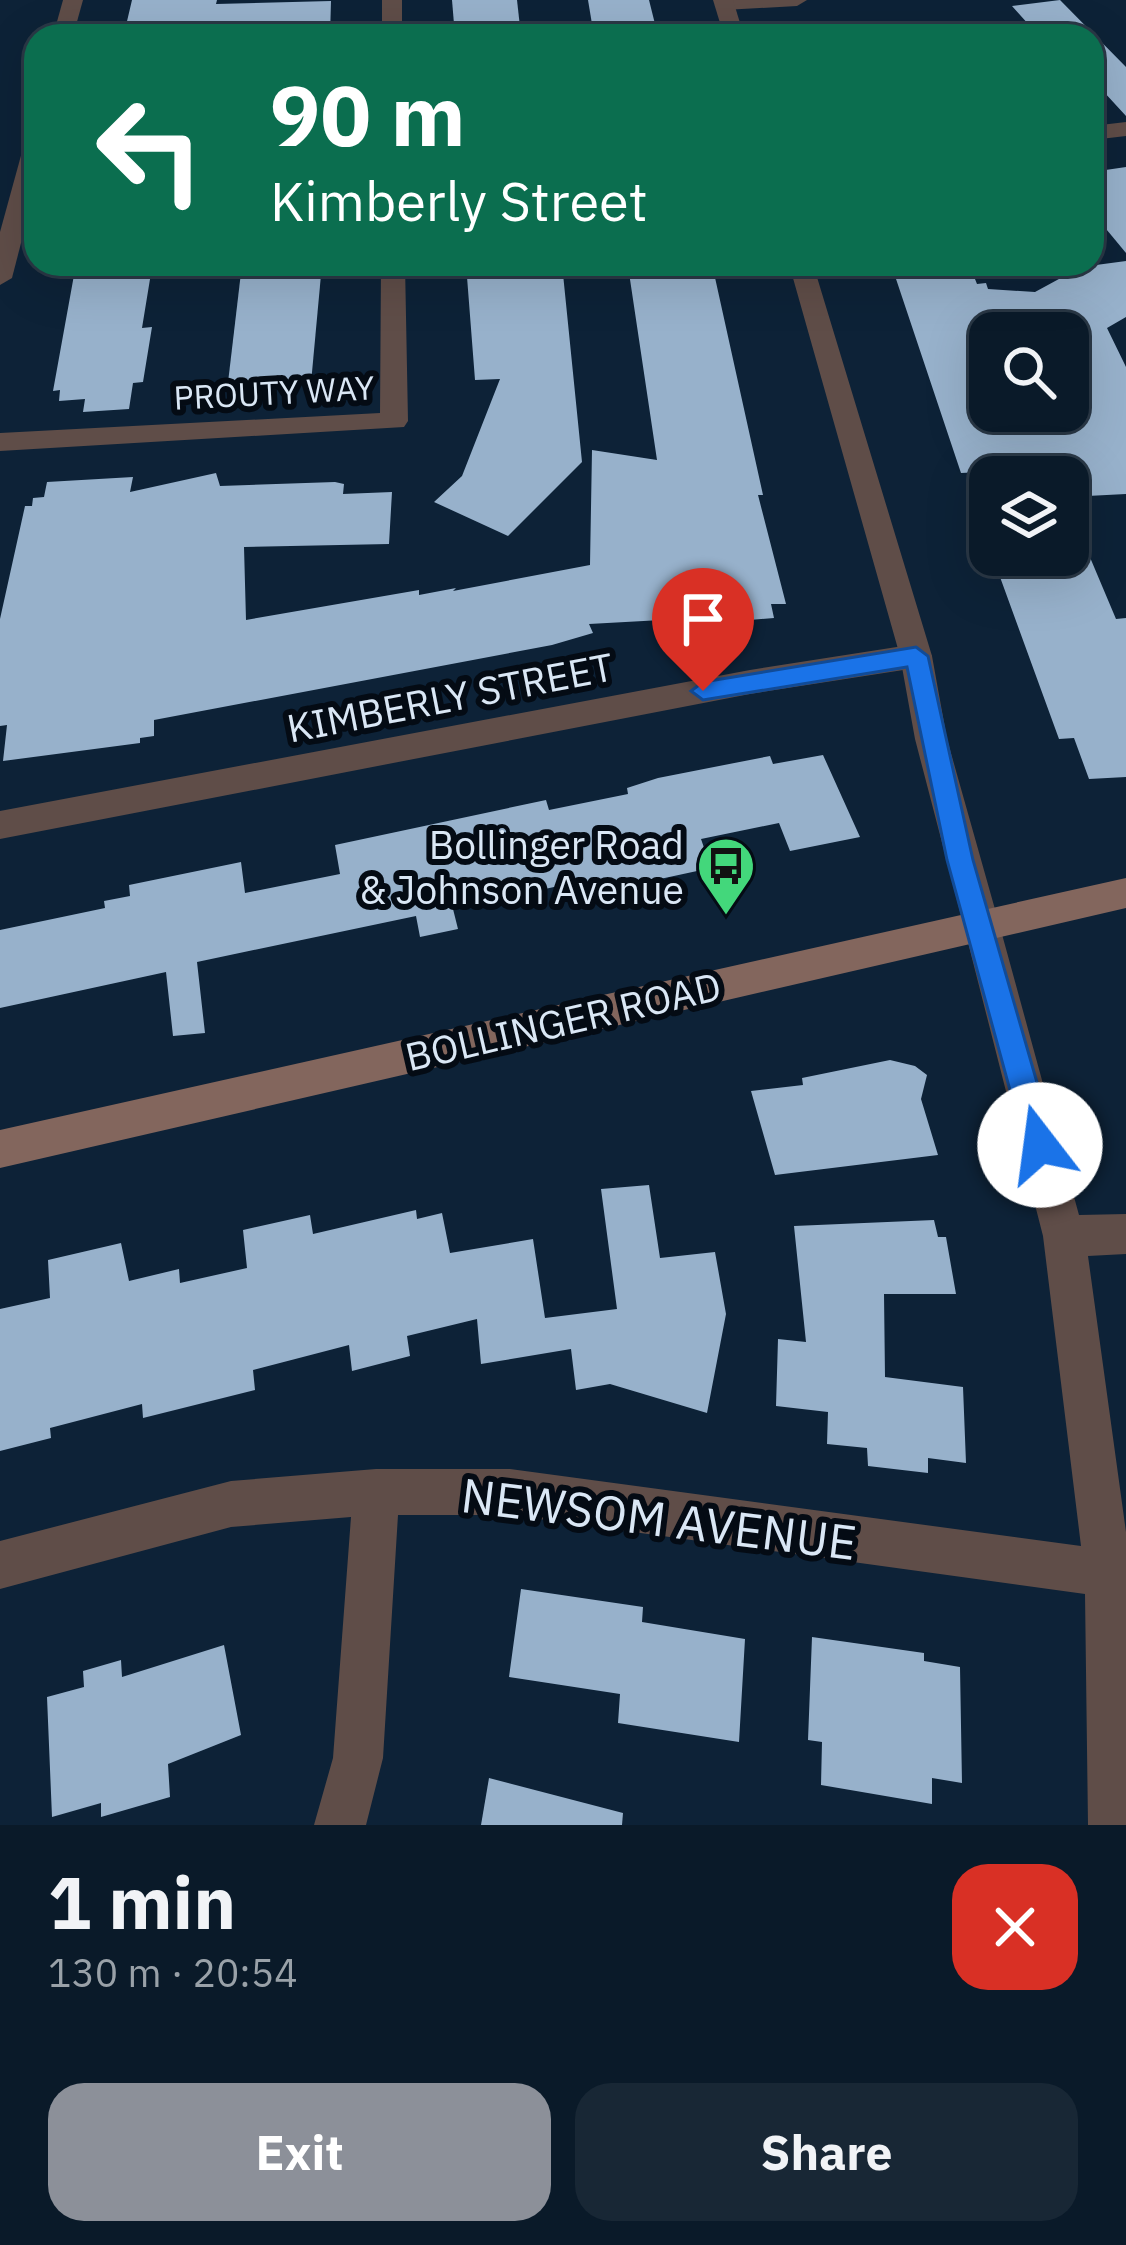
<!DOCTYPE html>
<html lang="en">
<head>
<meta charset="utf-8">
<style>
	:root { --surface:#0a1a29; --page:#182735; --text:#f1f3f6; --muted:#99a1a8; --line:#2a3846; --accent:#8c9099 }
	body { margin:0; font-family:"IBM Plex Sans",sans-serif; background:var(--page); color:var(--text); height:100vh; display:flex; flex-direction:column; font-size:45px; white-space:nowrap }
	* { box-sizing:border-box; margin:0 }
	p { font-size:39px; color:var(--muted) }
	.icon { flex:none; width:66px; height:66px; fill:none; stroke:currentColor; stroke-width:2; stroke-linecap:round; stroke-linejoin:round }
	.map { position:relative; height:1825px; overflow:hidden }
	.side { display:flex; flex-direction:column; background:var(--surface); flex:1 }
	.side>* { flex:none }
	.guide { position:absolute; left:24px; top:24px; width:1080px; height:252px; border-radius:36px; box-shadow:0 12px 48px #0002,0 0 0 3px var(--line); background:#0b6e4f; color:#fff; overflow:hidden }
	.tools { position:absolute; left:969px; top:312px; display:grid; gap:24px }
	.tools a { display:grid; place-items:center; width:120px; height:120px; border-radius:24px; background:var(--surface); box-shadow:0 12px 48px #0002,0 0 0 3px var(--line); font-size:60px }
	.pin { position:absolute; display:grid; place-items:center; width:102px; height:102px; color:#fff; margin:-123px -51px; border-radius:50% 50% 50% 0; rotate:-45deg; box-shadow:0 0 12px #0007 }
	.pin .icon { rotate:45deg }
	.me { position:absolute; width:132px; margin:-66px; rotate:345deg; stroke-linejoin:round; filter:drop-shadow(0 0 9px #0008) }
	.turn { display:flex; align-items:center; gap:42px; height:252px; padding:0 48px; font-size:54px }
	.turn .icon { width:156px; height:156px; stroke-width:2.5 }
	.turn b { display:block; font-size:84px; line-height:102px }
	.round { display:grid; place-items:center; flex:none; width:126px; height:126px; border-radius:36px; background:var(--page) }
	.overview { display:flex; align-items:center; justify-content:space-between; height:204px; padding:0 48px }
	h1 { font-size:72px; font-weight:700; line-height:90px }
	.action { display:flex; gap:24px; margin-top:auto; padding:24px 48px }
	.action a { flex:1; height:138px; border-radius:36px; background:var(--accent); color:#fff; font-size:48px; font-weight:700; line-height:138px; text-align:center }
	.action a+a { background:var(--page); color:var(--text) }
	.map>svg:first-child { display:block }
</style>
</head>
<body>
<div class="map">
<svg width="1126" height="1825" viewBox="0 0 1126 1825">
	<rect width="100%" height="100%" fill="#0d2237"/>
	<!-- building -->
	<g fill="#97b1cb" fill-rule="evenodd">
		<polygon points="132,0 217,0 216,4 331,1 330,36 124,34"/>
		<polygon points="452,0 517,0 521,36 455,36"/>
		<polygon points="588,0 649,0 658,36 594,36"/>
		<polygon points="1060,0 1126,67 1126,116 1092,79 1092,36 1039,36 1012,6"/>
		<polygon points="1126,167 1126,253 1092,212 1092,172"/>
		<path d="M1126,261V317L1107,328L1126,367V494L1068,497V468L961,473L891,264H969L977,284L986,283L988,289L1035,292L1081,267ZM990,333H1068V415L990,419Z"/>
		<polygon points="76,264 113,264 111,273 151,273 142,328 152,327 143,382 133,383 129,409 83,412 85,399 59,401 60,390 53,391"/>
		<polygon points="242,264 322,264 311,383 227,391"/>
		<polygon points="466,264 562,264 582,462 508,536 434,502 462,476 500,379 475,380"/>
		<polygon points="634,264 712,264 763,495 758,495 786,604 771,604 774,618 681,626 680,619 589,624 593,633 552,645 154,720 154,736 140,738 140,743 3,761 7,725 0,726 0,619 25,506 32,506 33,498 44,497 47,482 133,477 130,492 216,473 220,486 335,482 344,484 343,494 392,492 389,544 244,547 246,620 419,590 419,595 456,588 453,591 590,565 592,450 657,460 628,266"/>
		<polygon points="992,555 1089,555 1116,619 1126,618 1126,777 1089,779 1074,738 1059,739"/>
		<polygon points="823,755 860,837 790,851 779,823 701,839 711,868 558,901 554,887 453,909 458,929 420,937 416,916 197,962 205,1033 173,1036 166,972 0,1008 0,930 105,908 104,901 130,896 129,885 241,862 245,893 340,874 335,845 546,800 549,810 628,794 627,788 658,778 770,756 773,764"/>
		<polygon points="890,1060 915,1066 927,1075 921,1099 938,1155 775,1175 751,1091 803,1085 802,1078"/>
		<polygon points="649,1185 660,1258 715,1252 726,1314 707,1413 610,1384 576,1390 571,1349 481,1364 477,1319 407,1336 410,1356 352,1371 349,1345 253,1370 255,1390 143,1418 142,1404 50,1428 51,1438 0,1451 0,1309 50,1298 48,1260 121,1243 129,1281 179,1269 180,1283 247,1268 243,1230 310,1215 313,1234 416,1210 417,1219 442,1213 450,1253 533,1239 545,1318 617,1309 601,1189"/>
		<polygon points="934,1220 938,1237 946,1237 956,1294 884,1294 885,1377 963,1387 966,1463 928,1458 928,1473 868,1466 867,1448 827,1444 828,1412 776,1406 778,1339 806,1342 794,1226"/>
		<polygon points="521,1589 643,1607 642,1622 745,1639 739,1742 618,1723 620,1694 509,1677"/>
		<polygon points="812,1637 924,1653 924,1661 960,1667 962,1783 932,1778 932,1804 821,1785 822,1742 808,1740"/>
		<polygon points="224,1645 241,1735 168,1764 170,1797 101,1817 101,1803 52,1817 47,1697 84,1687 83,1671 121,1660 122,1677"/>
		<polygon points="489,1778 623,1813 622,1825 481,1825"/>
	</g>
	<g fill="none" stroke-linecap="round" stroke-linejoin="round">
		<!-- minor -->
		<g fill="#5f4d48" fill-rule="evenodd">
			<polygon points="63,0 83,0 73,36 53,36"/>
			<rect x="382" y="0" width="20" height="36"/>
			<polygon points="717,0 807,0 797,6 724,10 717,8"/>
			<polygon points="1126,122 1126,136 1092,140 1092,126"/>
			<polygon points="36,134 36,185 12,278 0,285 0,232 25,141"/>
			<polygon points="381,264 405,264 408,421 404,427 0,451 0,433 380,413"/>
			<polygon points="916,644 927,648 932,656 927,664 916,668 750,694 0,839 0,811 750,670"/>
			<polygon points="982,912 995,916 1000,927 1079,1215 1126,1214 1126,1254 1088,1256 1126,1532 1126,1825 1088,1825 1085,1594 510,1515 398,1515 383,1758 366,1825 314,1825 333,1758 351,1517 231,1527 0,1589 0,1541 231,1481 376,1469 510,1469 1081,1546 1043,1236 964,927 969,916"/>
		</g>
		<!-- tertiary -->
		<g fill="#5f4d48" fill-rule="evenodd">
			<polygon points="713,0 733,0 744,36 724,36"/>
			<polygon points="789,264 813,264 932,656 947,739 1000,927 995,938 982,942 969,938 964,927 915,739 900,656"/>
		</g>
		<!-- secondary -->
		<polygon fill="#83665d" fill-rule="evenodd" points="1126,878 1126,908 0,1168 0,1130"/>
	</g>
	<!-- route -->
	<polygon fill="#1a73e8" stroke="#114b97" stroke-width="3" points="916,647 928,656 973,860 1055,1145 1051,1155 1040,1159 1029,1155 1025,1145 947,860 907,667 703,700 691,691 703,682"/>
	<!-- icons -->
	<defs>
		<symbol id="bus-pin" viewBox="-11 -11 22 30"><path d="M0 17L-7.5 6A9.5 9.5 0 1 1 7.5 6Z" fill="#43d77b" stroke="#040b14"/><path d="M-5-6H5V4H4V6H2V4H-2V6H-4V4H-5ZM-3.5-4V0h7V-4ZM-3.5 1.2v1.5H-2V1.2ZM2 1.2v1.5H3.5V1.2Z" fill="#111"/></symbol>
	</defs>
	<g fill-rule="evenodd">
		<use href="#bus-pin" x="693" y="833" width="66" height="90"/>
	</g>
	<g text-anchor="middle" dominant-baseline="central" stroke-width="12" stroke-linejoin="round" paint-order="stroke">
		<!-- far-street labels -->
		<g font-size="33" fill="#dae7f5" stroke="#040b14">
			<text transform="translate(274 392) rotate(-3)">PROUTY WAY</text>
		</g>
		<!-- street labels -->
		<g font-size="39" fill="#dae7f5" stroke="#040b14">
			<text transform="translate(450 697) rotate(-11)">KIMBERLY STREET</text>
			<text transform="translate(563 1021) rotate(-13)">BOLLINGER ROAD</text>
		</g>
		<!-- poi labels -->
		<g font-size="39" fill="#dae7f5" stroke="#040b14" text-anchor="end">
			<text x="684" y="844">Bollinger Road<tspan x="684" dy="45">&amp; Johnson Avenue</tspan></text>
		</g>
		<!-- near-street labels -->
		<g font-size="48" fill="#dae7f5" stroke="#040b14">
			<text transform="translate(659 1518) rotate(7)">NEWSOM AVENUE</text>
		</g>
	</g>
</svg>
<div class="tools">
<a><svg class="icon" aria-label="search" viewBox="0 0 24 24"><circle cx="10" cy="10" r="6"/><path d="M15 15l6 6"/></svg></a>
<a><svg class="icon" aria-label="layers" viewBox="0 0 24 24"><path d="M12 4l9 5-9 5-9-5zM3 14l9 5 9-5"/></svg></a>
</div>
<div class="pin" style="left:703px;top:691px;background:#d93025"><svg class="icon" aria-label="arrive" viewBox="0 0 24 24"><path d="M6 21V4h12l-3 4 3 4H6"/></svg></div>
<svg class="me" style="left:1040px;top:1145px" viewBox="-20 -20 40 40"><circle r="19" fill="#fff"/><path d="M0-13L10 11 0 6-10 11z" fill="#1a73e8"/></svg>
<div class="guide">
<div class="turn"><svg class="icon" aria-label="left" viewBox="0 0 24 24"><path d="M17 20v-9H6M10 6l-5 5 5 5"/></svg><div><b>90 m</b>Kimberly Street</div></div>
</div>
</div>
<section class="side">
<div class="overview"><div><h1>1 min</h1><p>130 m · 20:54</p></div><a class="round" style="background:#d93025;color:#fff"><svg class="icon" aria-label="close" viewBox="0 0 24 24"><path d="M6 6l12 12M18 6L6 18"/></svg></a></div>
<div class="action"><a>Exit</a><a>Share</a></div>
</section>
</body>
</html>
